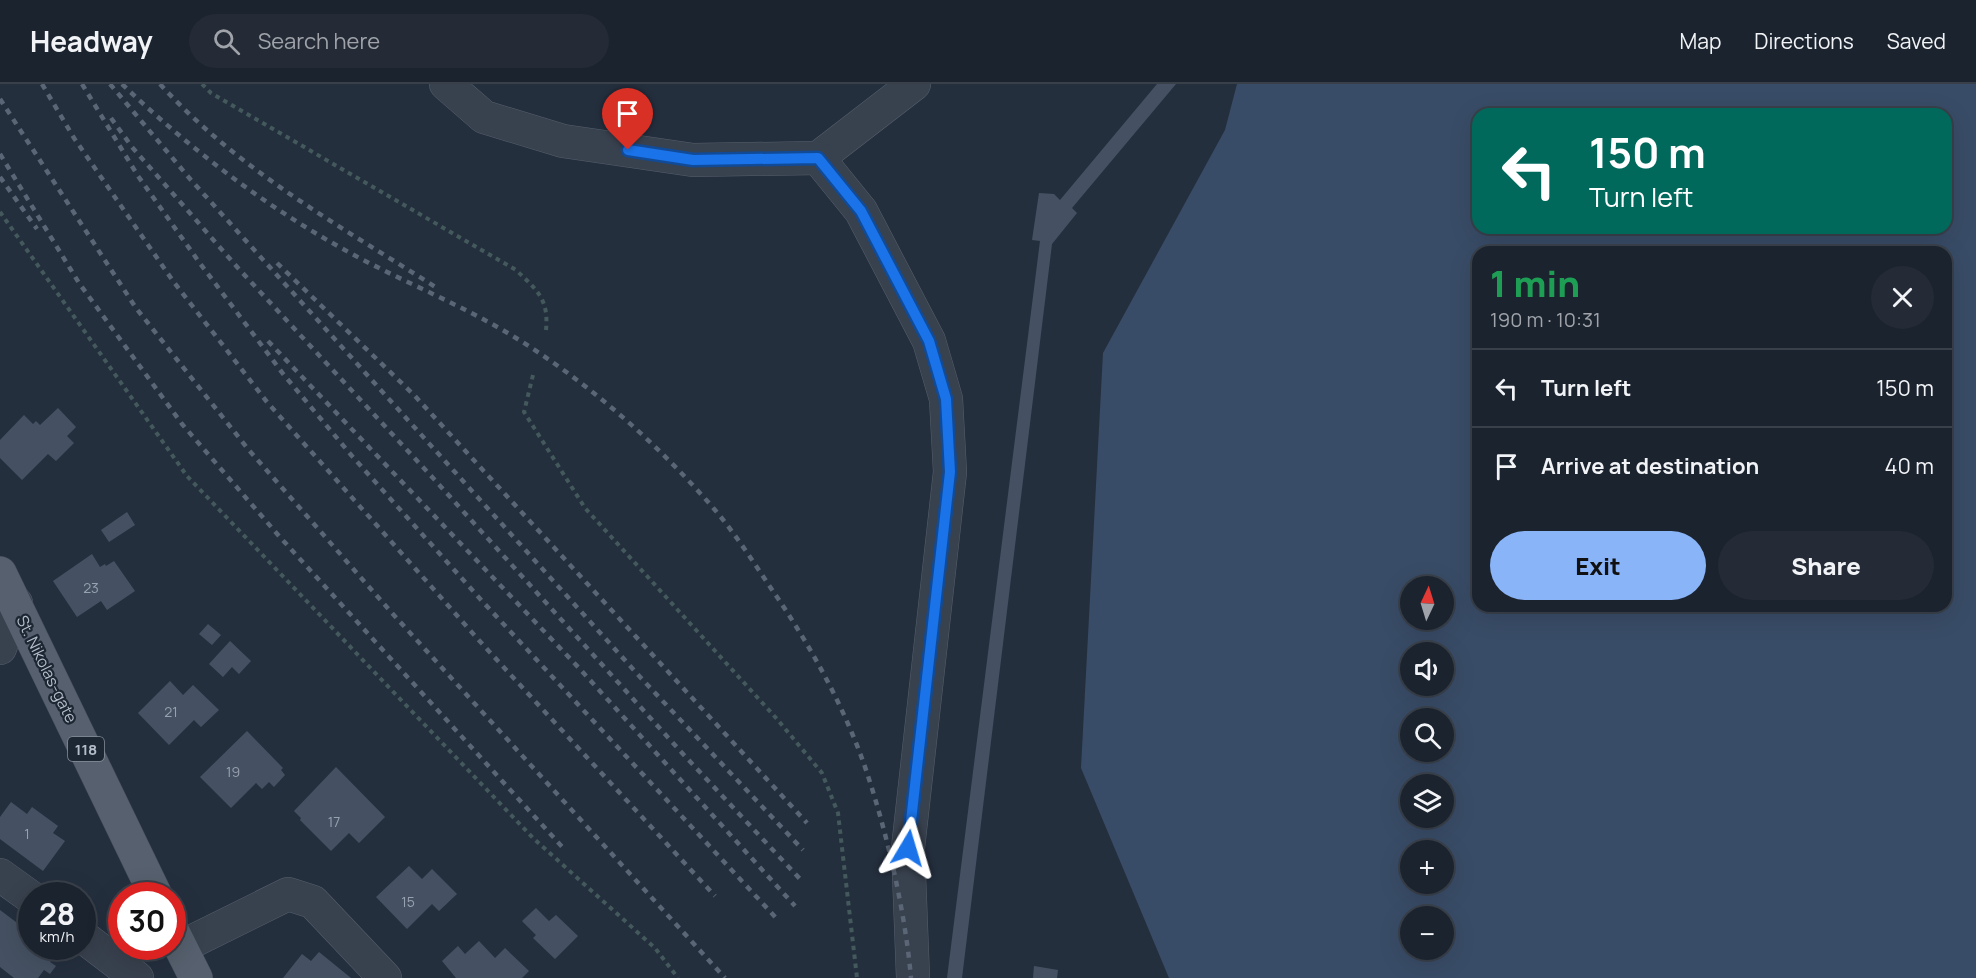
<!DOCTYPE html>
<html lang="en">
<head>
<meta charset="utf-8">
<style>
	:root { --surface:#1b232e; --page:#242b36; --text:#f1f3f6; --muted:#a0a4aa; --line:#39404a; --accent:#8ab4f8 }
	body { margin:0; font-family:Manrope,sans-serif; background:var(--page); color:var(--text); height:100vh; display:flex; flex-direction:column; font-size:22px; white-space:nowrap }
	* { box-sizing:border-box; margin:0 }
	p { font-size:20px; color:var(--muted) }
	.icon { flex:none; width:33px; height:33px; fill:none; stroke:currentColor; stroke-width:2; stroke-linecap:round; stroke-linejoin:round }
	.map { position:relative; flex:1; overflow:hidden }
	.side { position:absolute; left:1472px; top:162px; width:480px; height:366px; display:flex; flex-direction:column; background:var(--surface); border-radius:18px; box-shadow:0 6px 24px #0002,0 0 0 2px var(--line) }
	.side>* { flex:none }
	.guide { position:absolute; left:1472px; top:24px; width:480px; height:126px; border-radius:18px; box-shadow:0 6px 24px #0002,0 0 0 2px var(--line); background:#00695c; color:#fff; overflow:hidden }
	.needle { width:39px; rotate:4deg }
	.tools { position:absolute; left:1400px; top:492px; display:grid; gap:12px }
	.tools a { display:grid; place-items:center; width:54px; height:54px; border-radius:50%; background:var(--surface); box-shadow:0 6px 24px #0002,0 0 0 2px var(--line); font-size:30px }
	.speed { position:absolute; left:18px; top:798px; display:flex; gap:12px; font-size:30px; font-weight:700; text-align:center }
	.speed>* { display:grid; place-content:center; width:78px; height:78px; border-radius:50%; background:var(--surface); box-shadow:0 6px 24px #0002,0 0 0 2px var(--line); line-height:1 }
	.speed small { font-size:15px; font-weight:400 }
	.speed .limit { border:9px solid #d22; background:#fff; color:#111 }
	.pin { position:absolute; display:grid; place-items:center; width:51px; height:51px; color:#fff; margin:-62px -26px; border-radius:50% 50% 50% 0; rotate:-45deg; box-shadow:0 0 6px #0007 }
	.pin .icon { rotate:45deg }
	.me { position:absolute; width:66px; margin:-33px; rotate:7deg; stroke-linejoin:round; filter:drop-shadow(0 0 4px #0008) }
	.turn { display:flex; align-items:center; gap:21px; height:126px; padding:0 18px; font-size:27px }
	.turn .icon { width:78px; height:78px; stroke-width:2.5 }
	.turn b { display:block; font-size:42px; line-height:51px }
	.round { display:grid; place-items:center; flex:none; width:63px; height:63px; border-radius:32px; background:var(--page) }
	.head { display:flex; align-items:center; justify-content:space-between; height:102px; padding:0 18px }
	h1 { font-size:36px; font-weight:800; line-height:45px; color:#1e9e55 }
	.primary-button { display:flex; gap:12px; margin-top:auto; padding:12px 18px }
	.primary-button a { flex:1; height:69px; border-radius:36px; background:var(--accent); color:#111; font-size:24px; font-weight:800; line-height:69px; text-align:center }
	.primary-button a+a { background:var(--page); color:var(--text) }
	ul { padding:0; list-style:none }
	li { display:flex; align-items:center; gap:18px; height:78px; padding:0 18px; border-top:2px solid var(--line) }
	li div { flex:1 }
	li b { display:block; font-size:22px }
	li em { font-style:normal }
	header { display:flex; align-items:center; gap:36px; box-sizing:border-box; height:84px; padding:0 30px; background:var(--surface); border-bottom:2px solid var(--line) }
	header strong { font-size:28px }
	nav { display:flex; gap:33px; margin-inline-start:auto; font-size:21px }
	.search { width:420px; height:54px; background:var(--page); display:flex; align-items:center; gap:15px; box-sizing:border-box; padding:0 21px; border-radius:33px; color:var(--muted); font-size:22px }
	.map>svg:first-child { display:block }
</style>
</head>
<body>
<header>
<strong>Headway</strong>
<div class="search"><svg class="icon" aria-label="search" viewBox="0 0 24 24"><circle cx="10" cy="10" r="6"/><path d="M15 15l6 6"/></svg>Search here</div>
<nav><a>Map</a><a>Directions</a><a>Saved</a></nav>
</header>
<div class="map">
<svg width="1976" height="894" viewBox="0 0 1976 894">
	<rect width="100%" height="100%" fill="#242f3e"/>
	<!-- water -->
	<path fill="#394c67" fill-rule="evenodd" d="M1237,0H1976V894H1169L1081,684L1103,269L1225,46ZM1478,30H1946V144H1478ZM1478,168H1946V522H1478ZM1410,502H1443V536H1410ZM1410,568H1443V602H1410ZM1443,634V668H1410V634ZM1410,700H1443V734H1410ZM1443,766V800H1410V766ZM1443,832V866H1410V832Z"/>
	<!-- building -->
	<g fill="#455162">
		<polygon points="1157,0 1176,0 1072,124 1077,129 1052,160 962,894 947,894 1040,157 1032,156 1039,109 1054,110 1060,116"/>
		<polygon points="58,324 76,343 67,352 74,359 56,377 48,370 22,396 0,374 0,356 24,331 33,340 36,337 40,341"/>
		<polygon points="127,428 135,441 109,458 101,446"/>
		<polygon points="92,470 100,483 105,480 106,482 114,477 135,507 107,526 101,517 77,533 53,497"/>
		<polygon points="208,540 221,551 212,561 199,550"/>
		<polygon points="230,557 251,577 239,590 232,583 223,593 209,580"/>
		<polygon points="170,597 183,611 193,601 219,626 201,643 194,636 169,661 138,629"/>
		<polygon points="247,647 283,684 281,686 285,691 274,703 269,698 262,705 256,699 231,724 200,693"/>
		<polygon points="336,683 385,733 359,759 349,749 331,767 300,736 301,734 294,727"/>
		<polygon points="11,718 27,730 32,723 58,742 53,749 65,757 43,787 0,755 0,733"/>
		<polygon points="409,782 422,795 432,785 457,810 439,827 432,820 407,845 376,813"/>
		<polygon points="119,819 122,820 122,842 112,837 111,826"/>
		<polygon points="536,824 549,837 556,831 578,852 555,875 533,854 536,851 522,837"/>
		<polygon points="0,826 32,850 32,862 48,862 57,869 50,878 56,882 50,890 44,886 38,894 14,894 0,883"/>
		<polygon points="479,857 495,874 505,864 529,887 522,894 456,894 442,877 458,862 465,870"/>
		<polygon points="319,868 351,894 283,894 302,870 311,877"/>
		<polygon points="1034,882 1058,886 1057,894 1033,894"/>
	</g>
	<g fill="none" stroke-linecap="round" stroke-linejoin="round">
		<defs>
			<g id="minor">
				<polyline points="446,0 484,33 563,57 693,76 818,74 914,0"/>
				<polyline points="818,74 861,127 929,257 946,315 950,388 908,764 913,894"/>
				<polyline points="0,564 16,519"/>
				<polyline points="0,791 32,814"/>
				<polyline points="82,852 137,894"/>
				<polyline points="181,863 288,810 313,818 385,894"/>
			</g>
			<g id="major">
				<polyline points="0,489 156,812"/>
				<polyline points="172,846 196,894"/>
			</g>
		</defs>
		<!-- minor casing -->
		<use href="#minor" stroke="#565f6c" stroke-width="34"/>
		<!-- major casing -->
		<use href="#major" stroke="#414a57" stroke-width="34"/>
		<!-- path -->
		<g stroke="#44595c" stroke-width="4" stroke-dasharray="4.5 4.5" stroke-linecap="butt">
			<path d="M202,0L211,9L516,186C537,206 549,215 546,246"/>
			<polyline points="0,128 187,392 533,754 655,864 678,894"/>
			<polyline points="533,291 524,328 585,424 777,635 822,689 838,729 857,894"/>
		</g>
		<!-- minor -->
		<use href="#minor" stroke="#38414e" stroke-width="33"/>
		<!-- major -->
		<use href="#major" stroke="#56606e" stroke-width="33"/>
		<!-- rail -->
		<g stroke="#5a6575" stroke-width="4.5" stroke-dasharray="6 6" stroke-linecap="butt">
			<polyline points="42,0 74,54 173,197 267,318 485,563 715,812"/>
			<polyline points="82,0 138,92 199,178 284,291 352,372 483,518 778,836"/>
			<polyline points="110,0 191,96 641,594 803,766"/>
			<path d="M122,0C189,64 262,120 343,165C400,197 461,220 516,254C590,300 658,360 715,426C738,453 757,484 777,513C812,565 843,621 864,680C886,744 905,826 911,894"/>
			<path d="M160,0C238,86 340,142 437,204"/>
			<polyline points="0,15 136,224 248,365 392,529 725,894"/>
			<polyline points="111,34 132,63 238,184 433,394 683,670 801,796"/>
			<polyline points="0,70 79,199 182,340 279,452 565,766"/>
			<polyline points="0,93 37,145"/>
			<polyline points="277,179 414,311 807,739"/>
			<polyline points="268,257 579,584 795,822"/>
		</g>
	</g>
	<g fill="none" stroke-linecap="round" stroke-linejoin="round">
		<defs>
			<polyline id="route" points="628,66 693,76 818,74 861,127 929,257 946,315 950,388 908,764"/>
		</defs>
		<!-- route casing -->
		<use href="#route" stroke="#114b97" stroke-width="15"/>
		<!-- route -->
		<use href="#route" stroke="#1a73e8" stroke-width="10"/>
	</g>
	<g text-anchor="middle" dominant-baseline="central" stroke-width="4.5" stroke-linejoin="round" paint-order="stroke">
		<!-- number labels -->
		<g font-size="14" fill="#98a1af">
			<text x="91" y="503">23</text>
			<text x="171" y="627">21</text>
			<text x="233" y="687">19</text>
			<text x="334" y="737">17</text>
			<text x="27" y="749">1</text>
			<text x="408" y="817">15</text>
		</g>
		<!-- shield labels -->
		<rect fill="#1d2633" stroke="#878f9c" stroke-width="1.5" x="68" y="653" width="36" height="24" rx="4.5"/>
		<g font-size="15" font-weight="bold" fill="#b4bcc9">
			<text x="86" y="665">118</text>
		</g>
		<!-- street labels -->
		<g font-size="16" fill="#b4bcc9" stroke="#1d2633">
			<text transform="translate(47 585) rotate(64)">St. Nikolas-gate</text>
		</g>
	</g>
</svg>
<div class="tools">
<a><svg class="needle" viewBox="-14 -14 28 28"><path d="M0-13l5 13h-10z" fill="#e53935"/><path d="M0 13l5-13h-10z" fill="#a0a4aa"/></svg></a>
<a><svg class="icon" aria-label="sound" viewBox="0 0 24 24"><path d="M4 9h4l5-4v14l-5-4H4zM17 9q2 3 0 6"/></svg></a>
<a><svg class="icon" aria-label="search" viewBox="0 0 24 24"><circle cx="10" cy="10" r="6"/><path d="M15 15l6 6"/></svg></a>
<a><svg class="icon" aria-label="layers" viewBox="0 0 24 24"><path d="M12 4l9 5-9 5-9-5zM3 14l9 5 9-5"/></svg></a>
<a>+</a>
<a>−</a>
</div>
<div class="speed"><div>28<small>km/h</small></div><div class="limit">30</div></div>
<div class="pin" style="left:628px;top:66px;background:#d93025"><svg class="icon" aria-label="arrive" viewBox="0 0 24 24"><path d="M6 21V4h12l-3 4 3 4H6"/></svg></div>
<svg class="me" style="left:908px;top:764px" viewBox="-20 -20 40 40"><path d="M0-17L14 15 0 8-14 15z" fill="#1a73e8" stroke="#fff" stroke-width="4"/></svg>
<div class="guide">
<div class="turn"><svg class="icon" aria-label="left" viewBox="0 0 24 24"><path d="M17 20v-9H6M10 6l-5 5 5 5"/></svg><div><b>150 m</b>Turn left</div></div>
</div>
<section class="side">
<div class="head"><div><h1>1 min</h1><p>190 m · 10:31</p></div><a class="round"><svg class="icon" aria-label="close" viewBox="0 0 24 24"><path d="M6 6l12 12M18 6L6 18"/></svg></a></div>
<ul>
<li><svg class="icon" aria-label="left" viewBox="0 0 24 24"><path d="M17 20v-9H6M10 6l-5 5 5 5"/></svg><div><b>Turn left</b></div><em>150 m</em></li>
<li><svg class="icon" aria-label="arrive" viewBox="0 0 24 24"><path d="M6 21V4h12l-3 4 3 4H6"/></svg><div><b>Arrive at destination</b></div><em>40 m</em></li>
</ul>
<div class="primary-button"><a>Exit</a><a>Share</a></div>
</section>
</div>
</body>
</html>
